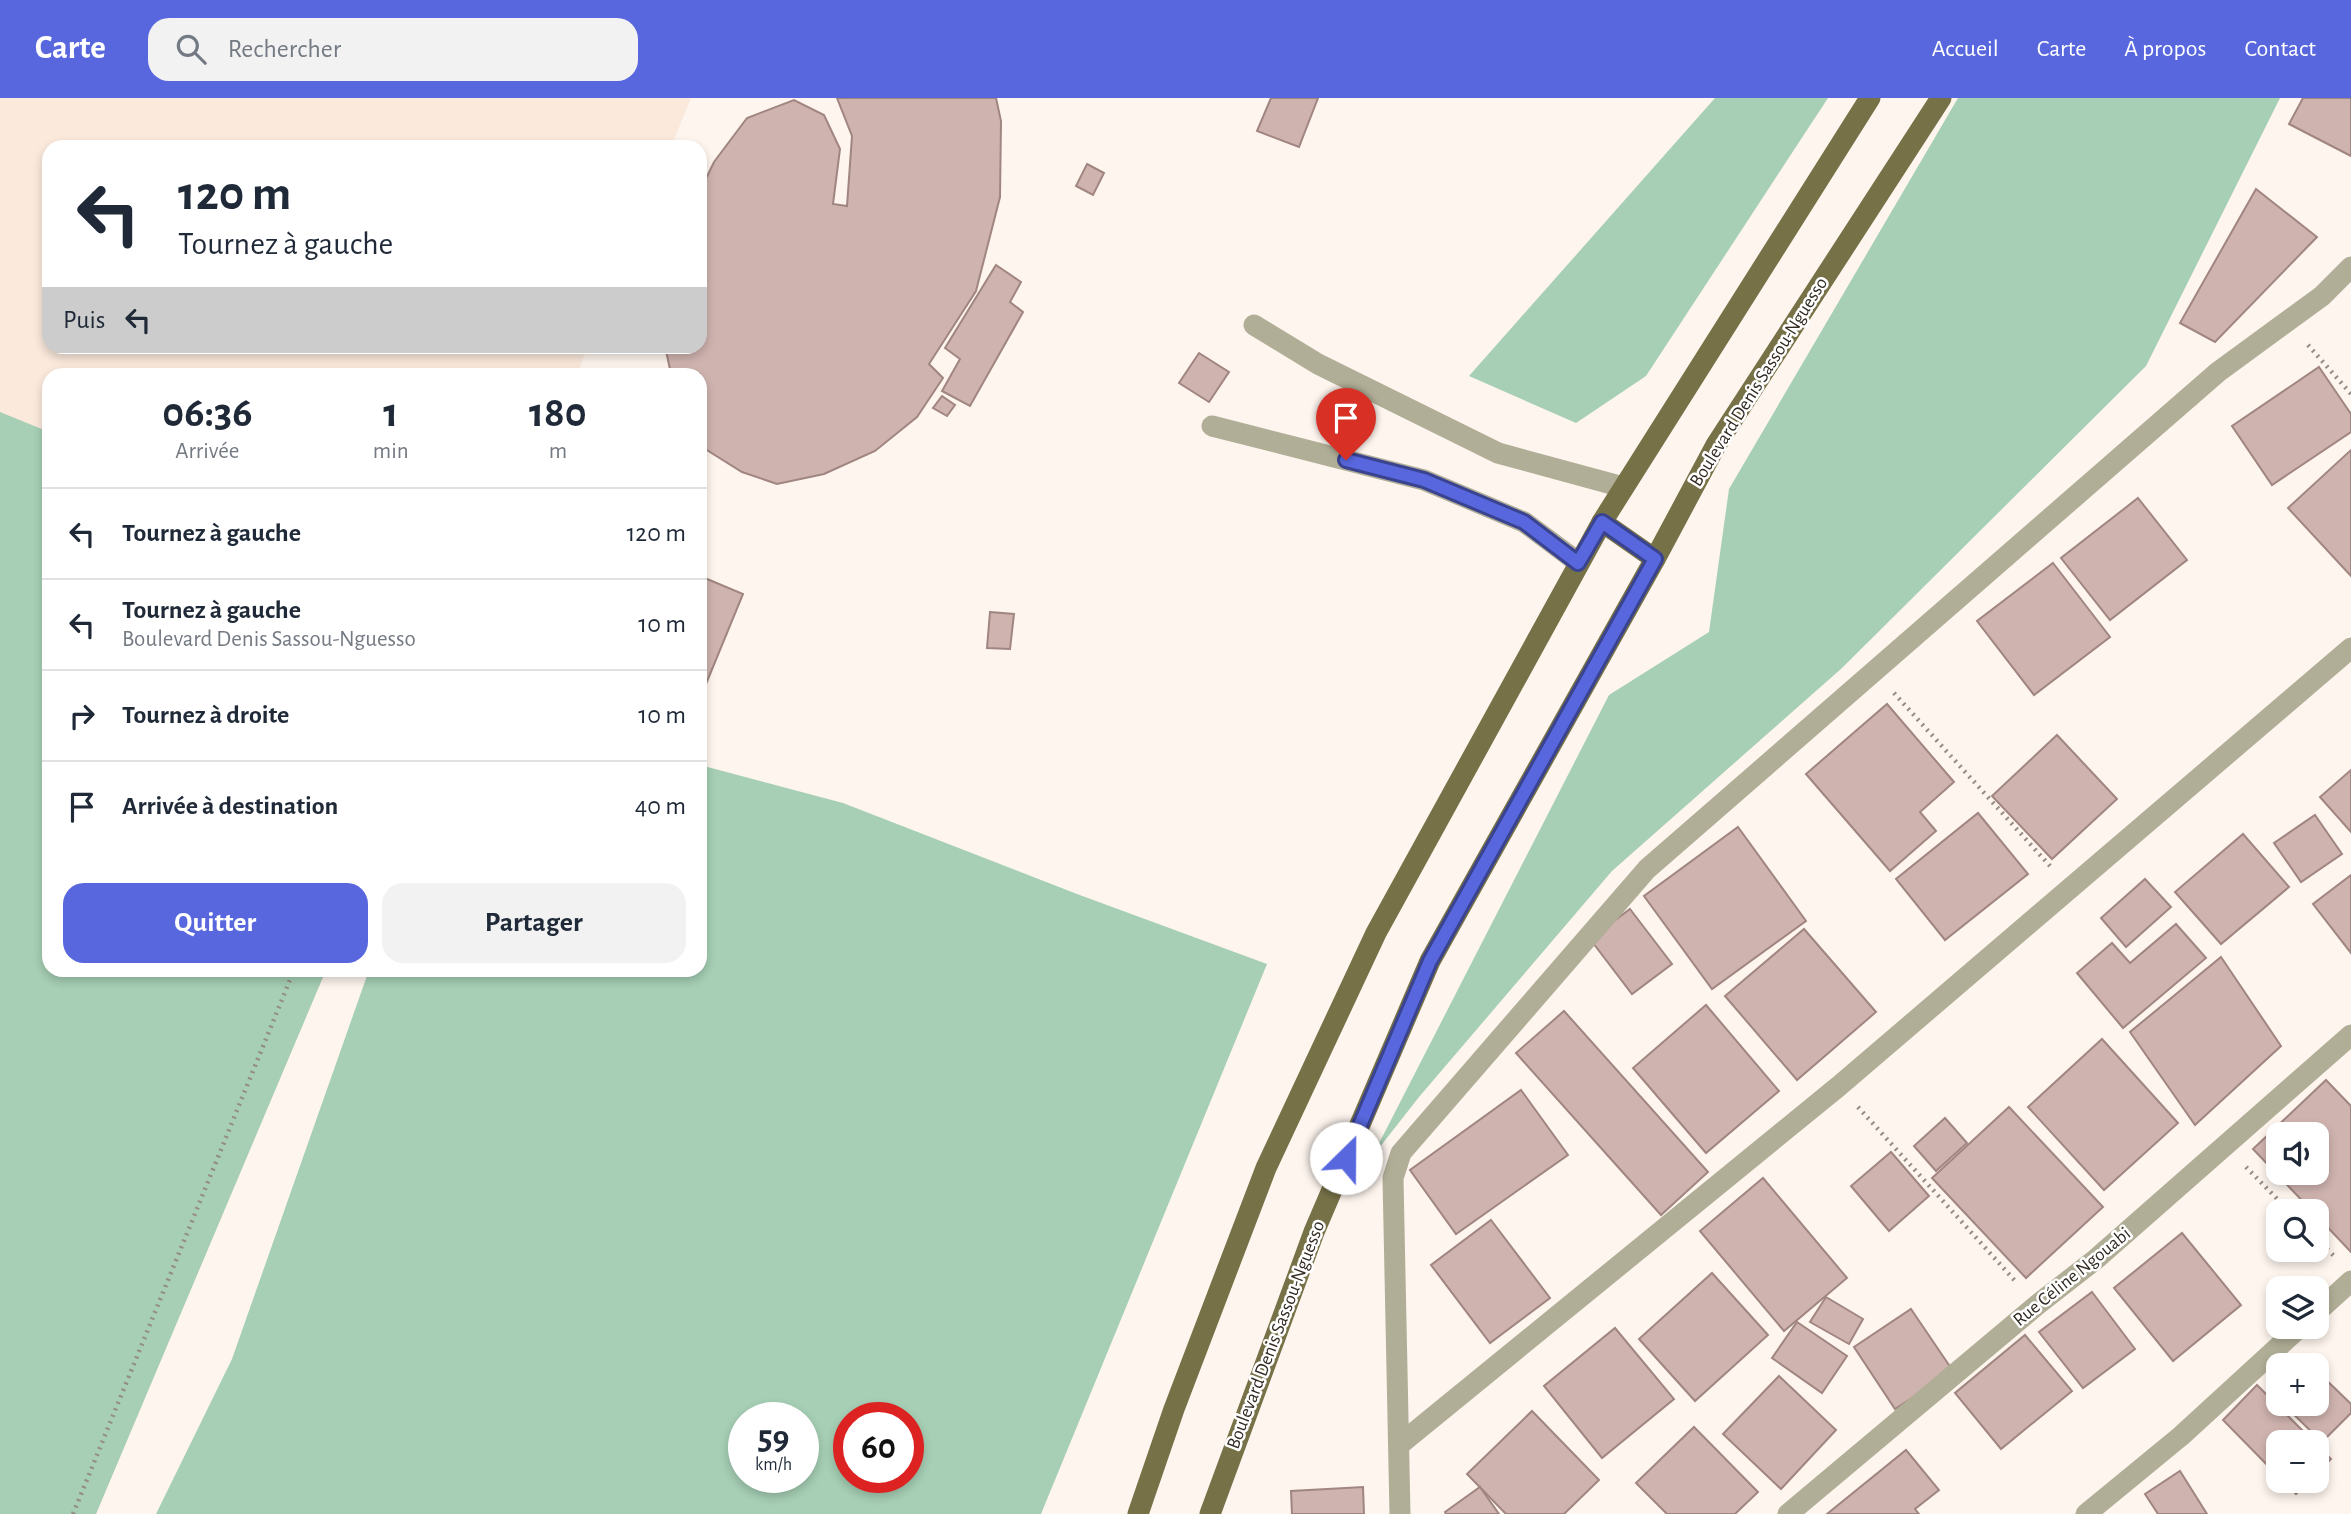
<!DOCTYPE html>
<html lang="fr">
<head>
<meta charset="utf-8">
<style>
	:root { --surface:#fff; --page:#f2f2f3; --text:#1f2937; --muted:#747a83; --line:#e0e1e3; --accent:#5867de }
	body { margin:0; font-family:"Alegreya Sans",sans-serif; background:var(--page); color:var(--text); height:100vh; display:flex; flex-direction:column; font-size:26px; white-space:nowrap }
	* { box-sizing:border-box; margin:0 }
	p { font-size:23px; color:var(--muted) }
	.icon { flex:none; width:38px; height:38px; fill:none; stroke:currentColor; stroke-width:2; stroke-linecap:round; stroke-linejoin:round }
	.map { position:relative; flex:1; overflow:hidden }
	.drawer { position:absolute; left:42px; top:270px; width:665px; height:609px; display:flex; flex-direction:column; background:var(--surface); border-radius:21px; box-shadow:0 4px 10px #0003 }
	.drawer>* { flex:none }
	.top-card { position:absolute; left:42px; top:42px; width:665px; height:214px; border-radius:21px; box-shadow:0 4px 10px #0003; background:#fff; color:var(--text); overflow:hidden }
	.fabs { position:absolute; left:2266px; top:1024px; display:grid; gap:14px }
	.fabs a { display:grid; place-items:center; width:63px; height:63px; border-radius:14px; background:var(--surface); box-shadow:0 4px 10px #0003; font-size:35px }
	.speed { position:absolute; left:728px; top:1304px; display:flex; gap:14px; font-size:35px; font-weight:700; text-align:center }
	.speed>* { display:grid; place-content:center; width:91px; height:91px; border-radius:50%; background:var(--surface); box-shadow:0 4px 10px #0003; line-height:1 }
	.speed small { font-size:18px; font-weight:400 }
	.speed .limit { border:10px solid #d22; background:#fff; color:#111 }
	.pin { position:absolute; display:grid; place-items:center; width:60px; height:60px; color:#fff; margin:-72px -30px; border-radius:50% 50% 50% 0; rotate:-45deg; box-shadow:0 0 7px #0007 }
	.pin .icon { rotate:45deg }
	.me { position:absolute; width:77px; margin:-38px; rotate:23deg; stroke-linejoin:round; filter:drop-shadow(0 0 5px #0008) }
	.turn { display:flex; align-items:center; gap:24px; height:147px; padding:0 21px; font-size:32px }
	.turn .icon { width:91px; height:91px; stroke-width:2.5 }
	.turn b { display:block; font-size:49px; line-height:60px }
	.then { display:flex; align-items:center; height:66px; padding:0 21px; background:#0003; gap:14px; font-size:26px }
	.eta { display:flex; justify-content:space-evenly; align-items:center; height:119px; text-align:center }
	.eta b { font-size:42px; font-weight:600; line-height:49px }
	.action { display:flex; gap:14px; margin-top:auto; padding:14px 21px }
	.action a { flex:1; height:80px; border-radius:21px; background:var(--accent); color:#fff; font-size:28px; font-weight:600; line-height:80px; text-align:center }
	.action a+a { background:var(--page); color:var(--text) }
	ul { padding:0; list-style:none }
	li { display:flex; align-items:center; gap:21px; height:91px; padding:0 21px; border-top:2px solid var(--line) }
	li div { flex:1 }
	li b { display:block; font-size:26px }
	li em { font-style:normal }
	header { display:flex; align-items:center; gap:42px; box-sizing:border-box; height:98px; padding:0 35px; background:var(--accent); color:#fff }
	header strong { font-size:33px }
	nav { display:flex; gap:38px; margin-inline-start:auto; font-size:24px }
	.search { width:490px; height:63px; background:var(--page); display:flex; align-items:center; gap:18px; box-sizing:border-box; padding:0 24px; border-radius:21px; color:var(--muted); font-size:26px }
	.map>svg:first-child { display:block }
</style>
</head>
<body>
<header>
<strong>Carte</strong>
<div class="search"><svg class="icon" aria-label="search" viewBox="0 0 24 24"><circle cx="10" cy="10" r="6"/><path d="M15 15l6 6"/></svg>Rechercher</div>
<nav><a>Accueil</a><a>Carte</a><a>À propos</a><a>Contact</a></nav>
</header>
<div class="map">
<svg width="2351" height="1416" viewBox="0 0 2351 1416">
	<rect width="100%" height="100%" fill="#fef5ee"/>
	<!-- built -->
	<polygon fill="#fbe9dc" points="0,0 691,0 671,49 49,49 49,248 588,249 577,276 49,276 49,872 326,872 96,1416 0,1416"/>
	<!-- green -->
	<g fill="#a6cfb5" fill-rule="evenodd">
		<polygon points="1715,0 1828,0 1646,278 1576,325 1469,278"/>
		<polygon points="1958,0 2280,0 2146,268 1842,570 1612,773 1419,999 1372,1059 1609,597 1709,534 1729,391"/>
		<polygon points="0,314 49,334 49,872 326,872 96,1416 0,1416"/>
		<path d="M700,667L843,705L1077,796L1267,866L1041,1416H156L232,1261L369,872H700ZM744,1320H803V1379H744ZM849,1320H908V1379H849Z"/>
	</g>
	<!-- building -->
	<g fill="#cfb3af" stroke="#a08581" stroke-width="2" fill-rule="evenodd">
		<polygon points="837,0 996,0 1001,23 1000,99 976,193 929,266 943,280 917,319 875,353 824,376 777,386 742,374 702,349 700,276 671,276 665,248 700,248 700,93 714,64 747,20 794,2 824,17 840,51 833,106 847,108 852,38"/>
		<polygon points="1271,0 1318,0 1299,49 1257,33"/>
		<polygon points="2303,0 2351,0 2351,58 2289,26"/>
		<polygon points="1087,66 1104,75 1093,97 1076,88"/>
		<polygon points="2256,91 2317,139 2215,244 2180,225"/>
		<polygon points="996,167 1021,184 1010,204 1023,214 970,308 942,293 960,261 945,250"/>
		<polygon points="1199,255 1229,274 1209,304 1179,285"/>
		<polygon points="2319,269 2351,316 2351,334 2272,387 2232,328"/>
		<polygon points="942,298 955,307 947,318 933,310"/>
		<polygon points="2351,352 2351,478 2288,410"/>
		<polygon points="2138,400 2187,462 2110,522 2061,460"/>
		<polygon points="2053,465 2110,539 2034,597 1977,523"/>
		<polygon points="700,478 743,496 706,586 700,584"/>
		<polygon points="990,514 1014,516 1010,551 987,550"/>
		<polygon points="1887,606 1954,684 1920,714 1936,733 1890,773 1806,676"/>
		<polygon points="2057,637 2117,701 2052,761 1992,698"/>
		<polygon points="2351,672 2351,734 2320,699"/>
		<polygon points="1978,715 2028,776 1945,842 1896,781"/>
		<polygon points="2315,717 2342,756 2301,784 2274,745"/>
		<polygon points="1738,729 1806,823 1712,891 1644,798"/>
		<polygon points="2243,736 2289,789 2221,846 2175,794"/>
		<polygon points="2351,777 2351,855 2313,806"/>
		<polygon points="2145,781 2171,809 2126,849 2101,820"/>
		<polygon points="1630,811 1672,866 1632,896 1590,841"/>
		<polygon points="2176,826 2206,860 2123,930 2077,875 2112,845 2130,865"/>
		<polygon points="1804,831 1876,914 1797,982 1725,898"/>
		<polygon points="2221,859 2281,948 2195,1027 2130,934"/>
		<polygon points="1706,907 1779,993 1706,1055 1633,970"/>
		<polygon points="1564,913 1708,1074 1661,1117 1516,955"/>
		<polygon points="2102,941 2178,1025 2104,1092 2028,1009"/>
		<path d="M2326,982L2351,1008V1154L2317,1118V1113H2312L2253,1051ZM2278,1036H2317V1074H2278Z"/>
		<polygon points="1521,992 1568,1057 1456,1136 1410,1072"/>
		<polygon points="2009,1009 2103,1109 2026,1180 1932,1080"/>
		<polygon points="1945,1020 1967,1045 1936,1073 1914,1048"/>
		<polygon points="1891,1054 1929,1098 1889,1133 1851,1088"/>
		<polygon points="1763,1080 1847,1180 1784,1233 1700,1133"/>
		<polygon points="1491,1122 1550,1200 1490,1245 1431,1167"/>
		<polygon points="2182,1135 2241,1207 2173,1263 2114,1190"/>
		<polygon points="1712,1175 1768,1237 1695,1303 1639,1241"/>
		<polygon points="2092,1194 2135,1251 2083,1290 2039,1234"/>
		<polygon points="1826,1199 1863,1221 1849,1246 1810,1224"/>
		<polygon points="1911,1211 1953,1273 1895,1311 1854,1249"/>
		<polygon points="1797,1224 1847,1258 1822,1295 1772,1260"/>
		<polygon points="1615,1230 1674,1301 1602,1360 1544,1288"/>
		<polygon points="2025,1237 2072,1293 2001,1351 1955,1295"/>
		<polygon points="2317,1273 2351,1306 2351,1315 2322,1344 2283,1306 2317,1306"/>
		<polygon points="1779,1278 1836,1332 1781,1391 1723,1336"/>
		<polygon points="2257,1287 2314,1344 2278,1344 2278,1378 2223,1322"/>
		<polygon points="1532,1313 1599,1382 1564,1416 1506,1416 1467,1376"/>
		<polygon points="1694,1329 1758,1394 1735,1416 1667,1416 1636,1385"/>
		<polygon points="2317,1347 2331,1361 2317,1375"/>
		<polygon points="1906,1352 1939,1392 1915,1411 1919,1416 1827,1416"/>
		<polygon points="2180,1373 2207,1416 2158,1416 2145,1396"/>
		<polygon points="2283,1382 2310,1382 2296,1396"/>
		<polygon points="1363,1389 1364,1416 1292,1416 1291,1393"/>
		<polygon points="1480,1389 1499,1416 1446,1416 1445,1414"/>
	</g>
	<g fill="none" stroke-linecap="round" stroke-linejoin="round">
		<!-- path -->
		<g stroke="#948c85" stroke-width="4.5" stroke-dasharray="2 5" stroke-linecap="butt">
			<polyline points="2308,247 2351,296"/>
			<polyline points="1894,595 2050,768"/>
			<polyline points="1858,1009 2017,1185"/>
			<polyline points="2246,1069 2289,1113"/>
			<polyline points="2317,1141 2334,1158"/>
			<polyline points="73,1416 294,872"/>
		</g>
		<!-- lane -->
		<g stroke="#b1ae97" stroke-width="21">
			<polyline points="1254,227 1318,266 1498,355 1623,389"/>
			<polyline points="1212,328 1424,382 1524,424 1579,465"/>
		</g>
		<!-- street -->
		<g stroke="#b1ae97" stroke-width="21">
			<polyline points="2317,1214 2351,1183"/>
			<polyline points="1399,1347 1839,988 2351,550"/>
			<polyline points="1400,1416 1393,1080 1401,1055 1647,771 2218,274 2322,198 2351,169"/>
			<polyline points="1788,1416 2037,1207 2096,1161 2351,937"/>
			<polyline points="2086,1416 2181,1338 2301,1228"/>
		</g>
		<!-- primary -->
		<g stroke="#777147" stroke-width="21">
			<polyline points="1602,424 1655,461"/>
			<polyline points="1138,1416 1174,1311 1266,1070 1376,835 1602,424 1870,0"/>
			<polyline points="1210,1416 1314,1134 1430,863 1655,461 1716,347 1941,0"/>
		</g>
	</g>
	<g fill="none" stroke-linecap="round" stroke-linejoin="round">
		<defs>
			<polyline id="route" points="1346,1060 1430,863 1655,461 1602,424 1578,465 1524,424 1424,382 1346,362"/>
		</defs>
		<!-- route casing -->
		<use href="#route" stroke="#394390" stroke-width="18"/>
		<!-- route -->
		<use href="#route" stroke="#5867de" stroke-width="12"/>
	</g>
	<g text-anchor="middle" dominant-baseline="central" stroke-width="5" stroke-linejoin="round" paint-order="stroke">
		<!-- street labels -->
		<g font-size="19" fill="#322a23" stroke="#fff">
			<text transform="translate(1759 284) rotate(-58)">Boulevard Denis Sassou-Nguesso</text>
			<text transform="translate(2072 1179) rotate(-39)">Rue Céline Ngouabi</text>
			<text transform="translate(1276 1237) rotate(-69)">Boulevard Denis Sassou-Nguesso</text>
		</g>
	</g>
</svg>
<div class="fabs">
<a><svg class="icon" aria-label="sound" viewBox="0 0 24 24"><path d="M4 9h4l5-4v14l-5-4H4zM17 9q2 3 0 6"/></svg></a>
<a><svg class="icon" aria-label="search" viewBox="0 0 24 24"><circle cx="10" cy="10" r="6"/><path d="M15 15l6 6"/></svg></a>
<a><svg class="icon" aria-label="layers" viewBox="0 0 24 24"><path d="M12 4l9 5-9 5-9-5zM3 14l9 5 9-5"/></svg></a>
<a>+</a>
<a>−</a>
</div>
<div class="speed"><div>59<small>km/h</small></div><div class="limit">60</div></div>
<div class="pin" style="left:1346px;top:362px;background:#d93025"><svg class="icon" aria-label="arrive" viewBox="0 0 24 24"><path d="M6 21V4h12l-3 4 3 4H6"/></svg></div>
<svg class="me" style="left:1346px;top:1060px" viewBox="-20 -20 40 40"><circle r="19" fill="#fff"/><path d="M0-13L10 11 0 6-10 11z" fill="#5867de"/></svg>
<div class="top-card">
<div class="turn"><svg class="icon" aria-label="left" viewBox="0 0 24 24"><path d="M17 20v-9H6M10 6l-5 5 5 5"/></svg><div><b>120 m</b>Tournez à gauche</div></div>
<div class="then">Puis<svg class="icon" aria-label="left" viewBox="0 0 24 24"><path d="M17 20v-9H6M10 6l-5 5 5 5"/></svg></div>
</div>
<section class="drawer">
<div class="eta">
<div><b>06:36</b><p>Arrivée</p></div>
<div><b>1</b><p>min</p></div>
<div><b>180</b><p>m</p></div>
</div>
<ul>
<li><svg class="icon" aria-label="left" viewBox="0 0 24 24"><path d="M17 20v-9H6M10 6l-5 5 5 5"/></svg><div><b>Tournez à gauche</b></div><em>120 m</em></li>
<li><svg class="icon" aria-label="left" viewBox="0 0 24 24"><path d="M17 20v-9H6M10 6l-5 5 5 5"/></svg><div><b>Tournez à gauche</b><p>Boulevard Denis Sassou-Nguesso</p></div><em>10 m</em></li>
<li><svg class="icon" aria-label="right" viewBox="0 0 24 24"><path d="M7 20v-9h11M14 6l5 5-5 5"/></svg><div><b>Tournez à droite</b></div><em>10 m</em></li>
<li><svg class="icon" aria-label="arrive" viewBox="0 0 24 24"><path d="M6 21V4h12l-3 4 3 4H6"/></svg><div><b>Arrivée à destination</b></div><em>40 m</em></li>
</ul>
<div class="action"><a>Quitter</a><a>Partager</a></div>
</section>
</div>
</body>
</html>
